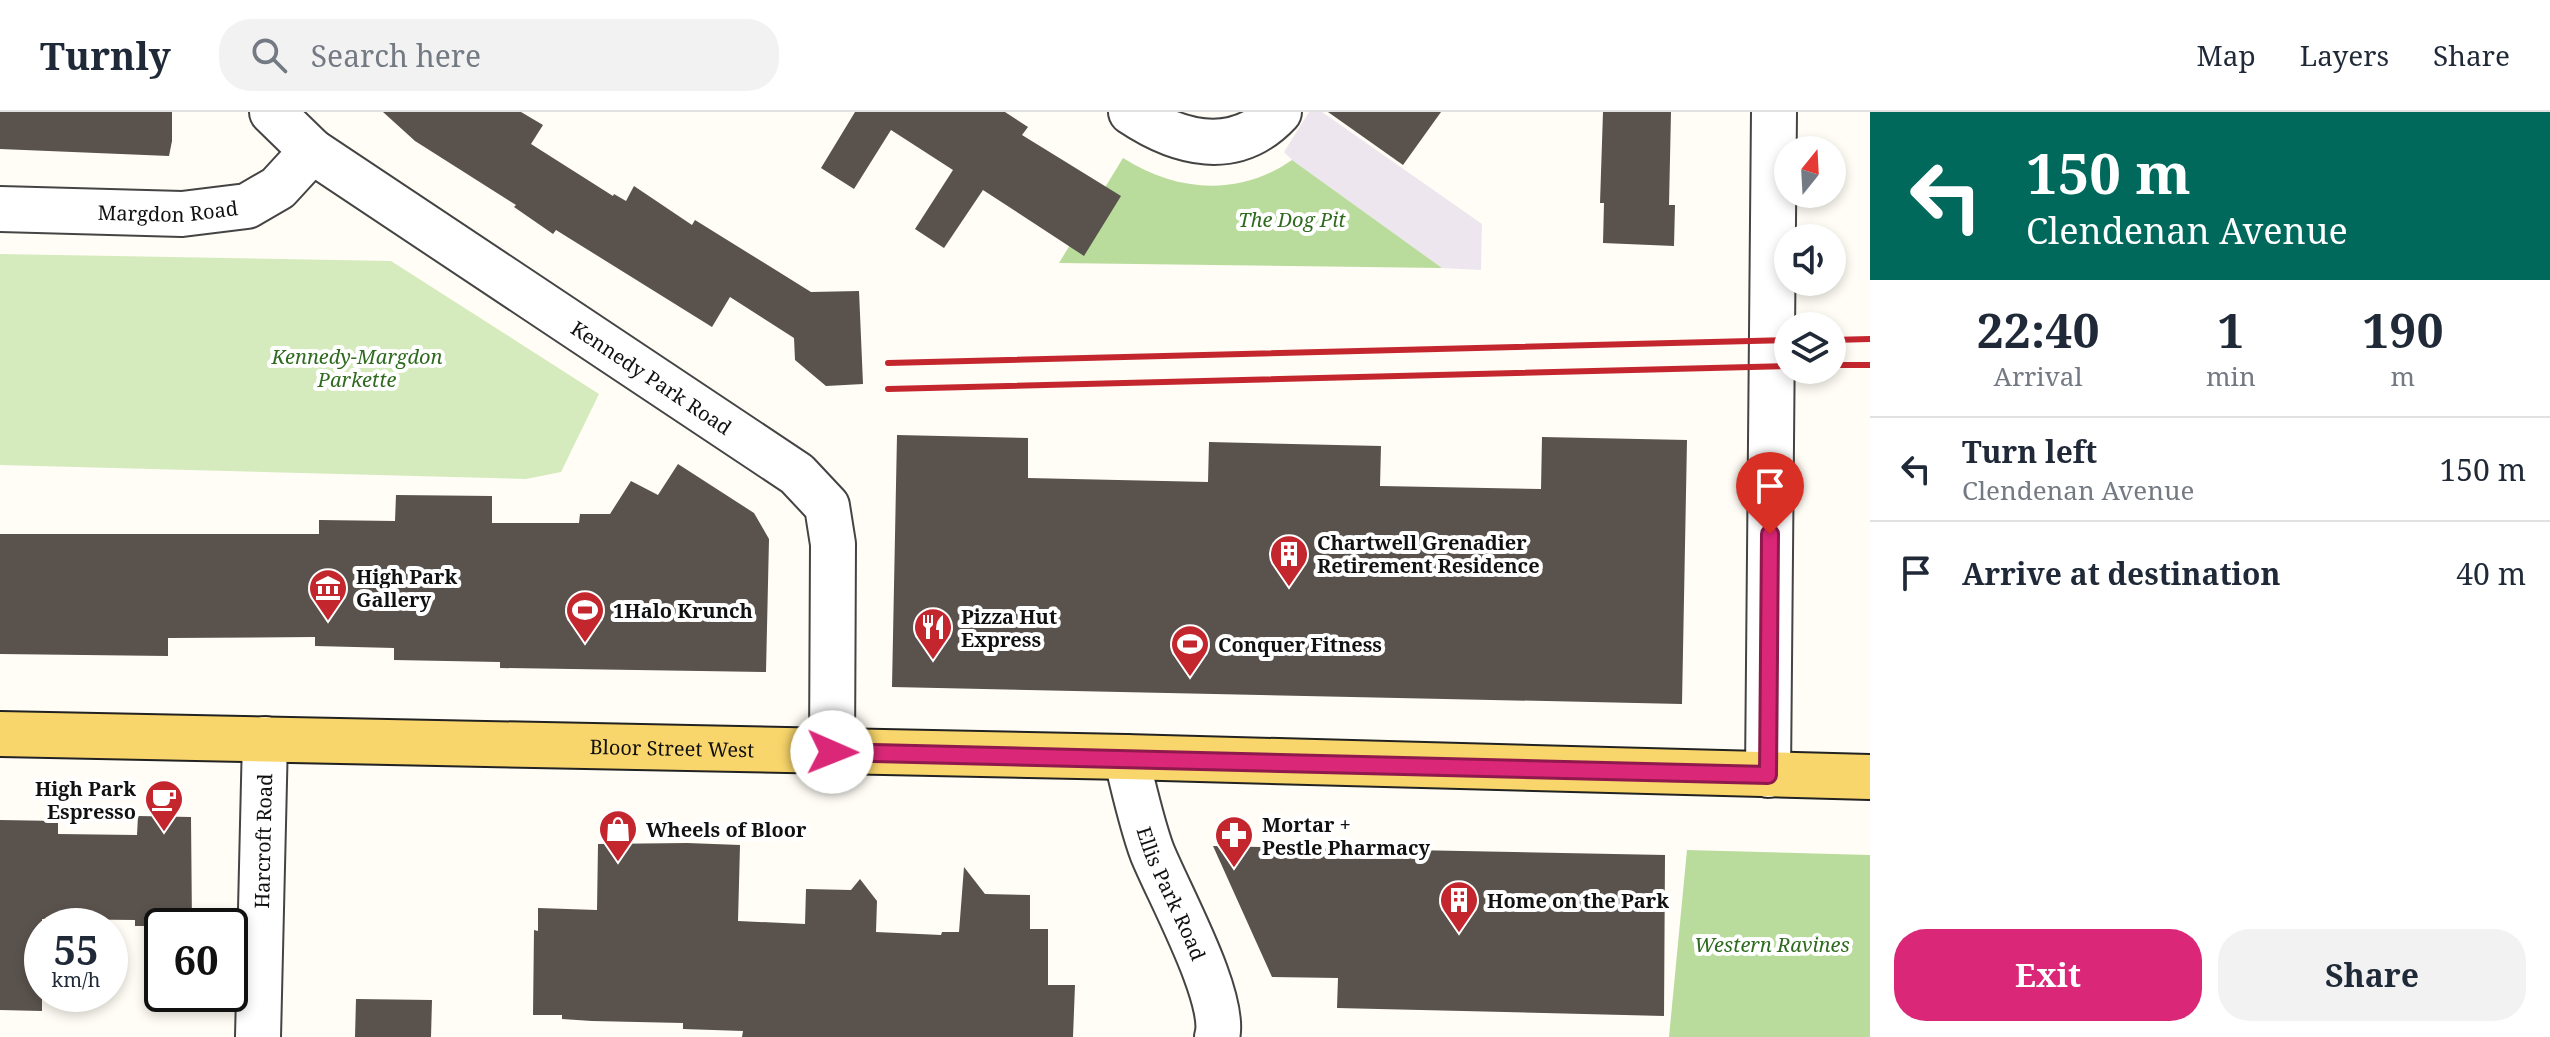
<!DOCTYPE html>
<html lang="en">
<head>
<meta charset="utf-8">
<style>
	:root { --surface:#fff; --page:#f2f2f3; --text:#1f2937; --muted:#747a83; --line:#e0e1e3; --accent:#db2777 }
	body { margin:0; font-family:"Noto Serif",serif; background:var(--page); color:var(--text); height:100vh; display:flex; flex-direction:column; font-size:30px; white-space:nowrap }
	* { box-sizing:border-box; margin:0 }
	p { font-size:26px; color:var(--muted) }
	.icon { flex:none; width:44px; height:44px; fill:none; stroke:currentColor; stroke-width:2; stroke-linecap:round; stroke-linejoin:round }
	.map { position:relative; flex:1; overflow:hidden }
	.side { display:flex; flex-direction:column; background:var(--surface); width:680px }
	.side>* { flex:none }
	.guide { background:#00695c; color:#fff; overflow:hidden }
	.needle { width:52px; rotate:18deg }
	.buttons { position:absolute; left:1774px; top:24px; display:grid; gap:16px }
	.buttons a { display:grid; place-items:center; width:72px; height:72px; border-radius:50%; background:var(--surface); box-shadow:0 4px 12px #0003; font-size:40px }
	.speed { position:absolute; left:24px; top:796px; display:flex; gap:16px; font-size:40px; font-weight:700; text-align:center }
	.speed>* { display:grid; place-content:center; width:104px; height:104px; border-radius:50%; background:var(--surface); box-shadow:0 4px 12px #0003; line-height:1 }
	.speed small { font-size:20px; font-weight:400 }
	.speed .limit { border:4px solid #111; border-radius:12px; background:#fff; color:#111 }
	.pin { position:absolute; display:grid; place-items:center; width:68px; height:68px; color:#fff; margin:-82px -34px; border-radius:50% 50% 50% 0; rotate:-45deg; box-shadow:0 0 8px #0007 }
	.pin .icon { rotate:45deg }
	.me { position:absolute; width:88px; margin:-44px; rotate:91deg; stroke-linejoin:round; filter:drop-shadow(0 0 6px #0008) }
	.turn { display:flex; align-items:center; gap:28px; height:168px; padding:0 24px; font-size:36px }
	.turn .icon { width:104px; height:104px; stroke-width:2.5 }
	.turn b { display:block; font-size:56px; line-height:68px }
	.eta { display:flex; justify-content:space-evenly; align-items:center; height:136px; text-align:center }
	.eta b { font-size:48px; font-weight:700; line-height:56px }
	.action { display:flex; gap:16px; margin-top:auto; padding:16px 24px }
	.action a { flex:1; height:92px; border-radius:32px; background:var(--accent); color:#fff; font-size:32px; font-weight:700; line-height:92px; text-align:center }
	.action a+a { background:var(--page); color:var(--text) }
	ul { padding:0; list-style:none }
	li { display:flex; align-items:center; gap:24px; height:104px; padding:0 24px; border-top:2px solid var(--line) }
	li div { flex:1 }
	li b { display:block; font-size:30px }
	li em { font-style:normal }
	header { display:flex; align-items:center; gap:48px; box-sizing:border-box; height:112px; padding:0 40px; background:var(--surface); border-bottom:2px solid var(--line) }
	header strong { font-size:38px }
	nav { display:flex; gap:44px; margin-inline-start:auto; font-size:28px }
	.search { width:560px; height:72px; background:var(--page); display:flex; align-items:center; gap:20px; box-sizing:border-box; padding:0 28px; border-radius:32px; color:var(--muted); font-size:30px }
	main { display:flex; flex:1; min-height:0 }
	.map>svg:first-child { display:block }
</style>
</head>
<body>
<header>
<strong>Turnly</strong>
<div class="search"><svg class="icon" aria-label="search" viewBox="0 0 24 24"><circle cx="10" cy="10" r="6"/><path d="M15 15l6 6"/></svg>Search here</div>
<nav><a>Map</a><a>Layers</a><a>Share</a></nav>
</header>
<main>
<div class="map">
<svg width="1870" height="925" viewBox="0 0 1870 925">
	<rect width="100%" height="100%" fill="#fffdf5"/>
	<!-- industrial -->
	<polygon fill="#eee6ef" points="1309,0 1322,0 1482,112 1481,158 1442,156 1292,48 1284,40"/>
	<!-- green -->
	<polygon fill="#d5ebbd" points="0,142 391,149 599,282 561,360 526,367 0,353"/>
	<!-- forest -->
	<g fill="#b9dc9c">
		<path d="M1123,46C1176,80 1239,85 1292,48L1442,156L1059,151Z"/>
		<polygon points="1687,738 1870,743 1870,925 1669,925"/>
	</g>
	<!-- building -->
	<g fill="#5a524d">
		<polygon points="0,0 172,0 172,29 169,44 0,37"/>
		<polygon points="383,0 521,0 543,13 531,32 613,84 614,82 626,89 634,74 692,113 695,108 811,180 859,179 863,272 826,274 795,248 794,226 730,185 712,215 556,118 553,122 514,95 516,93 415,29"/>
		<polygon points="855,0 1005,0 1028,15 1022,23 1121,84 1084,144 983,78 944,136 915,117 953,58 891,18 854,77 821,56"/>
		<polygon points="1328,0 1441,0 1403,53"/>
		<polygon points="1603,0 1671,0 1669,93 1675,93 1674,134 1603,131 1604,91 1600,91"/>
		<polygon points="897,323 1028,326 1028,366 1208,370 1209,330 1381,334 1380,374 1541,377 1542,325 1687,328 1682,592 892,575"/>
		<polygon points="678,352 754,401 769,427 766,560 500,556 500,550 394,548 394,536 315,534 315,525 168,526 168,544 0,542 0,422 319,422 319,408 395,409 396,383 492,384 492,411 579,411 580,402 610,402 631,369 658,383"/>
		<polygon points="138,704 191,705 192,814 135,814 135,808 42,807 42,899 0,898 0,708 58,709 58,722 137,723"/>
		<polygon points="687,731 740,733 738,809 805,812 806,777 851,778 860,767 877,789 876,820 941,823 942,820 959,820 964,755 985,782 1030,783 1030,817 1048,817 1048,873 1075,873 1073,925 742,925 743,919 683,917 683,911 592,909 562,907 562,903 533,903 534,818 538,819 538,796 597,798 598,732"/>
		<polygon points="1213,734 1665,743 1664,904 1337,896 1338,866 1272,865"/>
		<polygon points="356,887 432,888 431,925 355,925"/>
	</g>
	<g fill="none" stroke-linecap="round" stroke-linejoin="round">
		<defs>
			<g id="minor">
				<path id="s1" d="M272,0L312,39L797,362L827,394L833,432L832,640"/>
				<path d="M1131,0C1179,32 1235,47 1279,0"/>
				<path id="s2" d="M0,97L182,102L247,94L278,76L312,39"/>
				<path id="s3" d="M1126,645C1134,676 1141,710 1152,740C1168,780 1228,888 1217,925"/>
				<polyline points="1768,663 1774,0"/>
				<path id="s4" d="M258,925L265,627"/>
			</g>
			<g id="primary">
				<path id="s5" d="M0,622L1126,645L1870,665"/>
			</g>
		</defs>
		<!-- minor casing -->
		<use href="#minor" stroke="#444" stroke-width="48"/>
		<!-- primary casing -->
		<use href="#primary" stroke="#222" stroke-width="48"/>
		<!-- minor -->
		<use href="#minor" stroke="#fff" stroke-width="44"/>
		<!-- primary -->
		<use href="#primary" stroke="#f9d66b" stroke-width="44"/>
		<!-- rail -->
		<g stroke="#c4262e" stroke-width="6">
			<polyline points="1832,228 1870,227"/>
			<polyline points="888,251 1788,228"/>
			<polyline points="1832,253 1870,253"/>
			<polyline points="888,277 1788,254"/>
		</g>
	</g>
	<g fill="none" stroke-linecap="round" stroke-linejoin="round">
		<defs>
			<polyline id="route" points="832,640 1768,663 1770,422"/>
		</defs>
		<!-- route casing -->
		<use href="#route" stroke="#8e194d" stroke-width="20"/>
		<!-- route -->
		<use href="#route" stroke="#db2777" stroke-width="14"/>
	</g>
	<!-- icons -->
	<defs>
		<symbol id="building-pin" viewBox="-11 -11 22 30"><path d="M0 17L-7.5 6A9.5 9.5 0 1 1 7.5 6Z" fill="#c4262e" stroke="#fff"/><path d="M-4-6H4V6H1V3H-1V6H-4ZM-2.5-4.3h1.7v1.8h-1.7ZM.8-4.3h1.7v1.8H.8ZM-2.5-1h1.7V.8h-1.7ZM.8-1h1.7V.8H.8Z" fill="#fff"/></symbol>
		<symbol id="museum-pin" viewBox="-11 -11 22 30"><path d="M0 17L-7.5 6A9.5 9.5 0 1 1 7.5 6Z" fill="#c4262e" stroke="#fff"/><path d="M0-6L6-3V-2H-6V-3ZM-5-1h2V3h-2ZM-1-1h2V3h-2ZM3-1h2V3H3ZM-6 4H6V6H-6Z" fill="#fff"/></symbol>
		<symbol id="stadium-pin" viewBox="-11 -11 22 30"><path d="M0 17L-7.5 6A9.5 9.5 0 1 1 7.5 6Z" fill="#c4262e" stroke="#fff"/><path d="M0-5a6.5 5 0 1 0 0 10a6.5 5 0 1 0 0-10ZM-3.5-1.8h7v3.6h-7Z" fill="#fff"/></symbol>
		<symbol id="restaurant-pin" viewBox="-11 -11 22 30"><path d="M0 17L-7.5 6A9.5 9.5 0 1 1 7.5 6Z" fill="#c4262e" stroke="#fff"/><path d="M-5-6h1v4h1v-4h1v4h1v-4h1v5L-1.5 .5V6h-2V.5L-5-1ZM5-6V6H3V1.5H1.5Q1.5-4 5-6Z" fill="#fff"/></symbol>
		<symbol id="cafe-pin" viewBox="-11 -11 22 30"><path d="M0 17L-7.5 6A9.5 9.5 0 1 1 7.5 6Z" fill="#c4262e" stroke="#fff"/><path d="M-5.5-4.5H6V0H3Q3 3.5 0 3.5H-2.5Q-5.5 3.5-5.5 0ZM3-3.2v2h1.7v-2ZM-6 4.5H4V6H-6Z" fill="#fff"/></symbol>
		<symbol id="shop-pin" viewBox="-11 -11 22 30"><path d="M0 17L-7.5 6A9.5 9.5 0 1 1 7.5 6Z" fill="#c4262e" stroke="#fff"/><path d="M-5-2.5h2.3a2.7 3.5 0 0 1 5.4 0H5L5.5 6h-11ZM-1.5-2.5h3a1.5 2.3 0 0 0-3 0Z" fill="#fff"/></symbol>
		<symbol id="pharmacy-pin" viewBox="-11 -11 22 30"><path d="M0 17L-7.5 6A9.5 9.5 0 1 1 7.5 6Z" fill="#c4262e" stroke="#fff"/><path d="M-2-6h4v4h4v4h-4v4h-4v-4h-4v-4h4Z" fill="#fff"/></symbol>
	</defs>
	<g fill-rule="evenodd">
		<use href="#building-pin" x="1267" y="420" width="44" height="60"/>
		<use href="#museum-pin" x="306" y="454" width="44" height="60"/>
		<use href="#stadium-pin" x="563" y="476" width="44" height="60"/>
		<use href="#restaurant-pin" x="911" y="493" width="44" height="60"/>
		<use href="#stadium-pin" x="1168" y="510" width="44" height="60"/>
		<use href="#cafe-pin" x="142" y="665" width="44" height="60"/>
		<use href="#shop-pin" x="596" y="695" width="44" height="60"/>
		<use href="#pharmacy-pin" x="1212" y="701" width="44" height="60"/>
		<use href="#building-pin" x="1437" y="766" width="44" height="60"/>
	</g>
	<g text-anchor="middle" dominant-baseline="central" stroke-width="8" stroke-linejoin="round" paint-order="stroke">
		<!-- street labels -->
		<g font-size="20" fill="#111" stroke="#fff">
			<text stroke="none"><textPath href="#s2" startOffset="168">Margdon Road</textPath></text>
			<text stroke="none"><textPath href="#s1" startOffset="464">Kennedy Park Road</textPath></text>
			<text stroke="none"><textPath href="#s5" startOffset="672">Bloor Street West</textPath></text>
			<text stroke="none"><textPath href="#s4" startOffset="196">Harcroft Road</textPath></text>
			<text stroke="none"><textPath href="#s3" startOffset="144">Ellis Park Road</textPath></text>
		</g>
		<!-- park labels -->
		<g font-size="20" font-style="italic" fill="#2f6b1f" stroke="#fff">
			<text x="1292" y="107">The Dog Pit</text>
			<text x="357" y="244">Kennedy-Margdon<tspan x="357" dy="23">Parkette</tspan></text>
			<text x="1772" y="832">Western Ravines</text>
		</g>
		<!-- poi labels -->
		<g font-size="20" font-weight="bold" fill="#111" stroke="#fff" text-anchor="start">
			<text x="1317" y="430">Chartwell Grenadier<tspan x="1317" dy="23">Retirement Residence</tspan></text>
			<text x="356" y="464">High Park<tspan x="356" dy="23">Gallery</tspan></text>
			<text x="613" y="498">1Halo Krunch</text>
			<text x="961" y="504">Pizza Hut<tspan x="961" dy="23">Express</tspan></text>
			<text x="1218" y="532">Conquer Fitness</text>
			<text x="136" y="676" text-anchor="end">High Park<tspan x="136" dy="23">Espresso</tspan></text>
			<text x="1262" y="712">Mortar +<tspan x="1262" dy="23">Pestle Pharmacy</tspan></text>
			<text x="646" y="717">Wheels of Bloor</text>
			<text x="1487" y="788">Home on the Park</text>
		</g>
	</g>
</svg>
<div class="buttons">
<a><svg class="needle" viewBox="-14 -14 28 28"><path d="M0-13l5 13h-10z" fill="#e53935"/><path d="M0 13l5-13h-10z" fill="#747a83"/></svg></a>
<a><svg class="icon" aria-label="sound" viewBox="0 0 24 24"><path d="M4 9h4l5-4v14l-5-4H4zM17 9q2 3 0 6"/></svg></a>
<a><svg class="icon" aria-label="layers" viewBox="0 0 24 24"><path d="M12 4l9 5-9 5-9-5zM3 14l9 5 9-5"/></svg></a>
</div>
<div class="speed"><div>55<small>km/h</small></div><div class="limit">60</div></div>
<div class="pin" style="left:1770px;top:422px;background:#d93025"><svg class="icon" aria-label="arrive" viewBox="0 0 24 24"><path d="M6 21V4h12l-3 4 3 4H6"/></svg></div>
<svg class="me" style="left:832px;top:640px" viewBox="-20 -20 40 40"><circle r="19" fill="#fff"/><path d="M0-13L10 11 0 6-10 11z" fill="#db2777"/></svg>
</div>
<section class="side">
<div class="guide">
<div class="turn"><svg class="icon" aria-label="left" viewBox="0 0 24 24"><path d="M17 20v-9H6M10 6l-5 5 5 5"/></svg><div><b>150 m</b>Clendenan Avenue</div></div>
</div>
<div class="eta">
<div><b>22:40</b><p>Arrival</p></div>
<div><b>1</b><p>min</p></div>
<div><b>190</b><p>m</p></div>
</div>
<ul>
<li><svg class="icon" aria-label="left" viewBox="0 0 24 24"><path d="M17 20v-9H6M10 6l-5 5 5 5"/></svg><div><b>Turn left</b><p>Clendenan Avenue</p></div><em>150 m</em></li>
<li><svg class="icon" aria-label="arrive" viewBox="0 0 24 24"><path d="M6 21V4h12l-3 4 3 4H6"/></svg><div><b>Arrive at destination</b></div><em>40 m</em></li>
</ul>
<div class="action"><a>Exit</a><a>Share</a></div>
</section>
</main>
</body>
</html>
